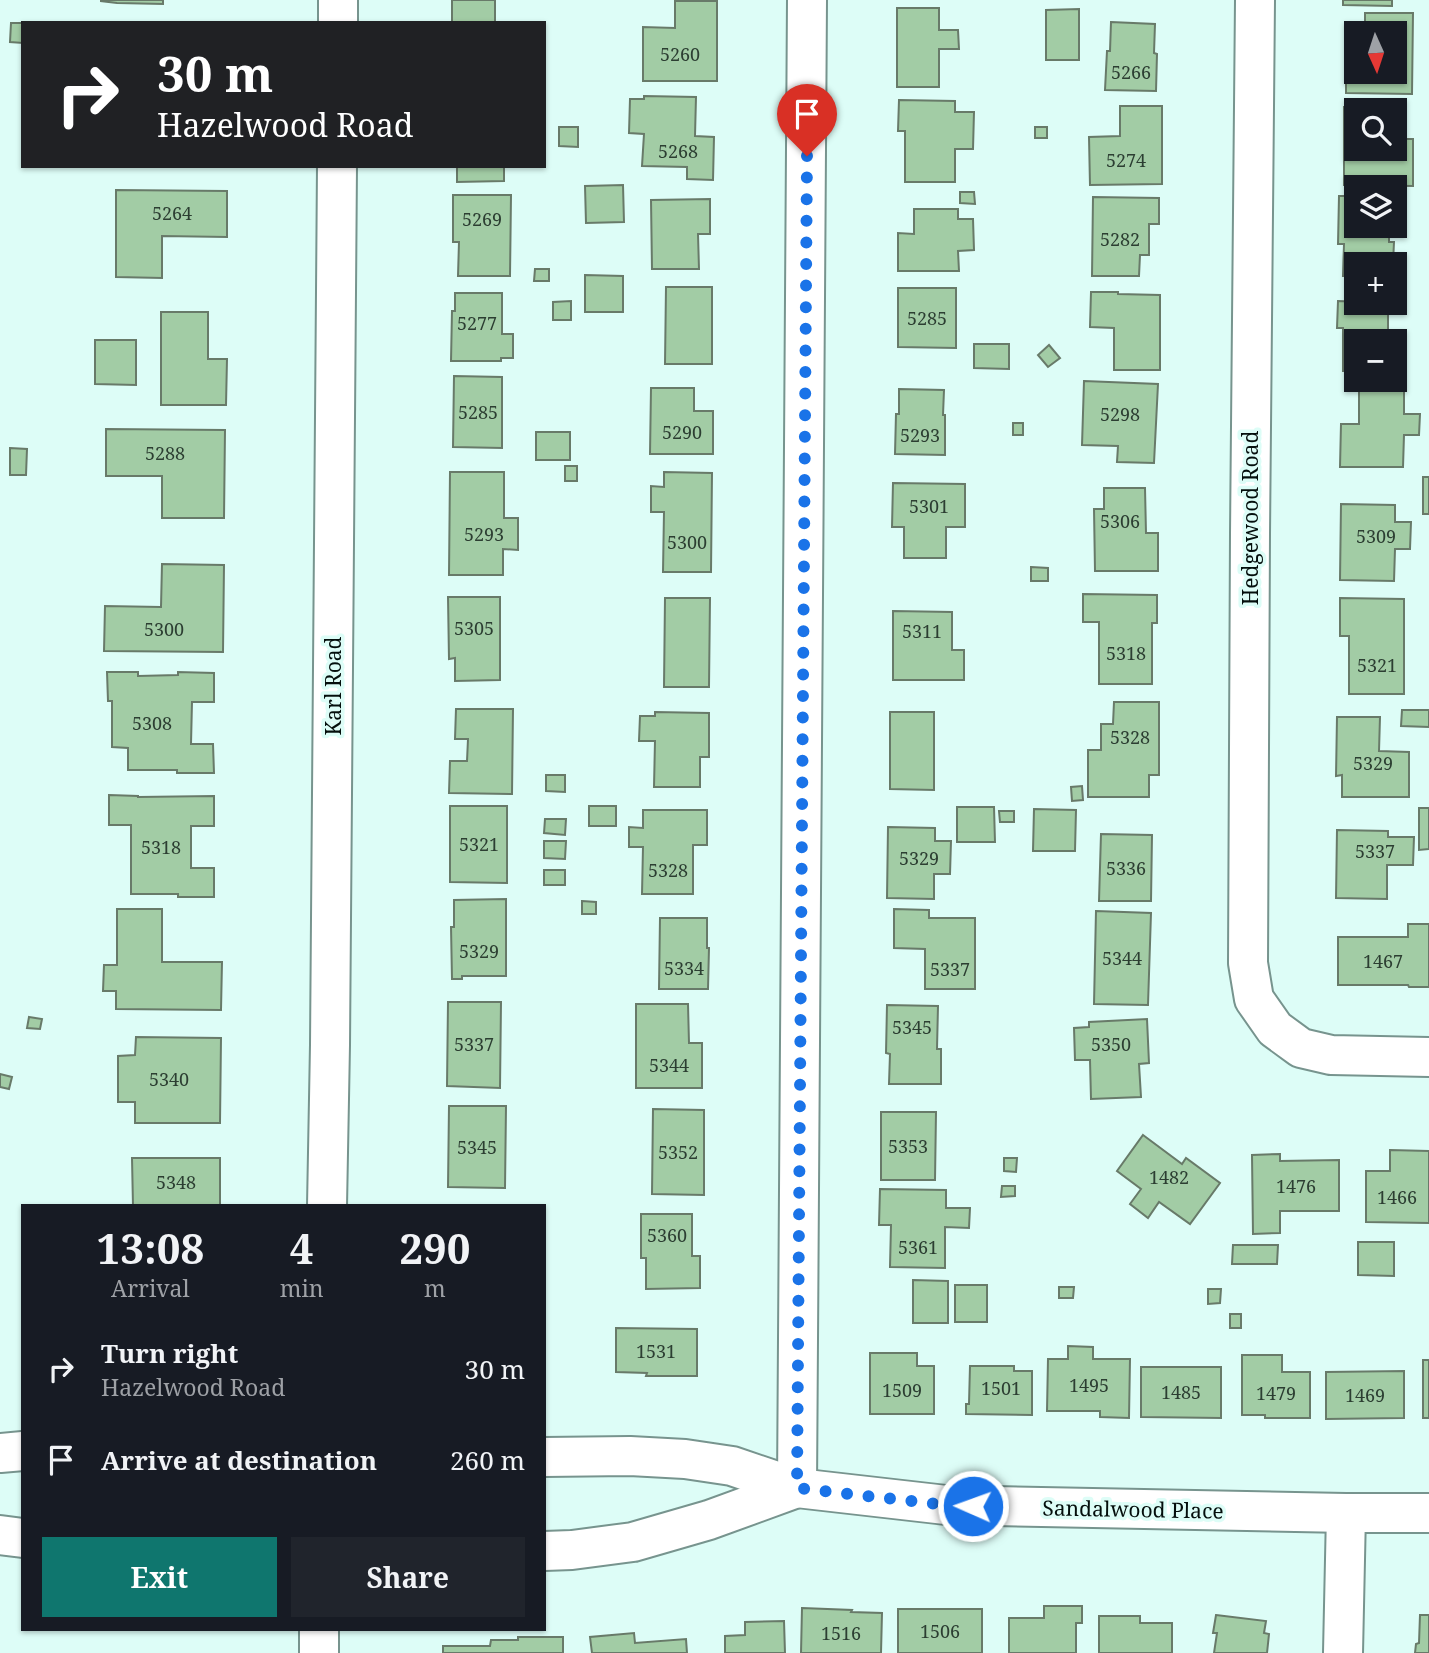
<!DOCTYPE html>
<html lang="en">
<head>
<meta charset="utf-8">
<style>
	:root { --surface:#171b24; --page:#20242c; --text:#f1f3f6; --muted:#9ea1a6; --accent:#0f766e }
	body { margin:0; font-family:"Noto Serif",serif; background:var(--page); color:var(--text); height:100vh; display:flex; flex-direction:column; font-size:26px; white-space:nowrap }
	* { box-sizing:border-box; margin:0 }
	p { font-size:23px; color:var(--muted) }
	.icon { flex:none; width:38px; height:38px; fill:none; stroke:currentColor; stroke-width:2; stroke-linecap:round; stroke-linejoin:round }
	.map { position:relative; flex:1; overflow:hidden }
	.panel { position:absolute; left:21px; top:1204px; width:525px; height:427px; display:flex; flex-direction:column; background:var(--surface); border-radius:0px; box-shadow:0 2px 5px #0004 }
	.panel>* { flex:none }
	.top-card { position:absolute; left:21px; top:21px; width:525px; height:147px; border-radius:0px; box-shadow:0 2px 5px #0004; background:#202124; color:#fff; overflow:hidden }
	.needle { width:46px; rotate:177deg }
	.tools { position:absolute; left:1344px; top:21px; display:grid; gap:14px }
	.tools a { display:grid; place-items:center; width:63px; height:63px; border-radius:0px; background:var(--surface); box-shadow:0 2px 5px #0004; font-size:35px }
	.pin { position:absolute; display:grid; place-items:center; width:60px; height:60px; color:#fff; margin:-72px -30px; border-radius:50% 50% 50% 0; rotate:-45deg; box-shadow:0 0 7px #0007 }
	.pin .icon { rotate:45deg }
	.me { position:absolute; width:77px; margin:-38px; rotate:272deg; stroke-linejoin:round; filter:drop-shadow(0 0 5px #0008) }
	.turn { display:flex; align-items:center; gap:24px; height:147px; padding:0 21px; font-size:32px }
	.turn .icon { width:91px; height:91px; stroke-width:2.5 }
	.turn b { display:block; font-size:49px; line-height:60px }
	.eta { display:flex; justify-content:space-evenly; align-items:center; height:119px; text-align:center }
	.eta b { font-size:42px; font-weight:700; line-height:49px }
	.action { display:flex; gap:14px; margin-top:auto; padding:14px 21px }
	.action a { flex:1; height:80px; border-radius:0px; background:var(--accent); color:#fff; font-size:28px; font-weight:700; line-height:80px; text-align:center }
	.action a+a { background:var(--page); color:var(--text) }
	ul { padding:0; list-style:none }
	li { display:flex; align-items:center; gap:21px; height:91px; padding:0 21px }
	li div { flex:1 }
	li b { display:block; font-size:26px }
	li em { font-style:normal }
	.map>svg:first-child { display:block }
</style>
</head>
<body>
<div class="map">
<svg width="1429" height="1653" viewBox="0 0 1429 1653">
	<rect width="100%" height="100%" fill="#ddfdf7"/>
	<!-- building -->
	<g fill="#a2cca5" stroke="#687a69" stroke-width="2">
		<polygon points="101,0 163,0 163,4 117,3 101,1"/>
		<rect x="452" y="0" width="43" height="23"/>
		<polygon points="1343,0 1392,0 1392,6 1343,5"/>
		<polygon points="675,1 717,1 717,81 643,81 643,27 675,28"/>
		<polygon points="897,8 939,8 939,30 958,30 959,49 939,49 939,87 897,87"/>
		<polygon points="1079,9 1079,60 1046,60 1046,10"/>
		<polygon points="1365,13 1413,13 1412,94 1346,93 1346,69 1355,69 1355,37 1356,72 1395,72 1395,33 1365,33"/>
		<polygon points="1111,22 1155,24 1154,53 1157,54 1156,91 1105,90 1107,51 1110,51"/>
		<polygon points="11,23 23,23 23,43 10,42"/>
		<polygon points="644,96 696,97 695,136 714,137 713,180 687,179 687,167 642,166 644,134 629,133 630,99 644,99"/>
		<polygon points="899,100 955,101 955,112 974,112 973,149 955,149 955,182 905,182 905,131 898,131"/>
		<polygon points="1120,106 1162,106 1162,184 1090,185 1089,137 1120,136"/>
		<polygon points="1344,107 1385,107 1385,110 1356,110 1356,149 1395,149 1395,139 1413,139 1413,186 1344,185"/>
		<polygon points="559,127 578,127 578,147 559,146"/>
		<rect x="1035" y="127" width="12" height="11"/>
		<polygon points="457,166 504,166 504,181 457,182"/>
		<polygon points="623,185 624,222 586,223 585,186"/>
		<polygon points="116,190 227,191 227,237 162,236 162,278 116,277"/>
		<polygon points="960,192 974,192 975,204 960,203"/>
		<polygon points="453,195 511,195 510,276 458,276 459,242 453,242"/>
		<polygon points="1339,196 1356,196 1356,226 1389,226 1389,242 1394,242 1393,264 1356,264 1356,276 1343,276 1344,244 1338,244"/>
		<polygon points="1093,197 1159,198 1159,224 1149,224 1149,255 1140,255 1139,276 1092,276"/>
		<polygon points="710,199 710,234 698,234 699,269 652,269 651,200"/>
		<polygon points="914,209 958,209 958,219 973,219 974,250 958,251 959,271 898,271 898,233 914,234"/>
		<polygon points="535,269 549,269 549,281 534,281"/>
		<polygon points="585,275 623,276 623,312 585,312"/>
		<rect x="1395" y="281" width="8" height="13"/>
		<polygon points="666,287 712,287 712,364 665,364"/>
		<polygon points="898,288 956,288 956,348 898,347"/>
		<polygon points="1091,292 1118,292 1118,294 1160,295 1160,370 1114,370 1114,328 1090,327"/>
		<polygon points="455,293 502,293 502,334 513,334 513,358 501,358 501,361 451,361 452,311 455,311"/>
		<polygon points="571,301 571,320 553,320 553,302"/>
		<polygon points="1338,301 1388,303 1388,341 1356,341 1356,371 1343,371 1343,328 1337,328"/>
		<polygon points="161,312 208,312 208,359 227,359 226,405 161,405"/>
		<polygon points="95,340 136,340 136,385 95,384"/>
		<polygon points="974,344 1009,344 1009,369 974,368"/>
		<polygon points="1049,345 1060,358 1048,367 1038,355"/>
		<polygon points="454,376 502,377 502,448 453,447"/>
		<polygon points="1084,381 1158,384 1154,463 1117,462 1118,446 1082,445"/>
		<polygon points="1359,386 1404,387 1404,414 1420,414 1419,435 1404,435 1403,467 1340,467 1341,424 1359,424"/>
		<polygon points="651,388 694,388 694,411 713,411 713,454 650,454"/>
		<polygon points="899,389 944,390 943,415 945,415 945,455 895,454 896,414 899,414"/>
		<rect x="1013" y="423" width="10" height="12"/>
		<polygon points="106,429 225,430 224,518 162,518 162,476 106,476"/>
		<rect x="536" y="432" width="34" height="28"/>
		<polygon points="10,448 27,449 26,475 10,475"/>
		<rect x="565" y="466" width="12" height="15"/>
		<polygon points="450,472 504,472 504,518 518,518 518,550 503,549 503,575 449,575"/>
		<polygon points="664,472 712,473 711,572 663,572 664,512 651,512 651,486 664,487"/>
		<rect x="1423" y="477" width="6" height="37"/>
		<polygon points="893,483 965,484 965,527 946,527 946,558 904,558 904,527 892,527"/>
		<polygon points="1104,488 1145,488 1146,533 1158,533 1158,571 1095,571 1094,509 1104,509"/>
		<polygon points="1341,504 1395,505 1395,522 1411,522 1410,549 1395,549 1394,581 1340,580"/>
		<polygon points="162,564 224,565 223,652 104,651 105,606 161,607"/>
		<polygon points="1031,567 1048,568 1048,581 1031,581"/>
		<polygon points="1083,594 1157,595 1157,623 1152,623 1152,684 1099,684 1099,622 1083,622"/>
		<polygon points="448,597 500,597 500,680 455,681 455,658 449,659"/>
		<polygon points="665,598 710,598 709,687 664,687"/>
		<polygon points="1340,598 1404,599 1404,694 1349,694 1349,636 1340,636"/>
		<polygon points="893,611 952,612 952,650 964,650 964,680 893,680"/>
		<polygon points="107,672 138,672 138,676 178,675 178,672 214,673 214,702 192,702 191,744 213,744 214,773 177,773 177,770 128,770 128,748 112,747 112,701 108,701"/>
		<polygon points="1114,702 1159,702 1159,775 1149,775 1149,797 1088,797 1088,750 1101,750 1101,724 1113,724"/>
		<polygon points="456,709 513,709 512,794 449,793 450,761 467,761 468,739 455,739"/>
		<polygon points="1402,710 1429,710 1429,727 1401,726"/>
		<polygon points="655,712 709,713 709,757 700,757 700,787 654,787 655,741 639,741 640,716 655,716"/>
		<polygon points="890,712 934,712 934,790 890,789"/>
		<polygon points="1337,717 1380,717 1379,751 1409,752 1409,797 1342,797 1342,775 1336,776"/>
		<polygon points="546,775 565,775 565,792 546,791"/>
		<polygon points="1082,786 1083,800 1072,801 1071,787"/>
		<polygon points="109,795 138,796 138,797 214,796 214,826 191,826 191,868 214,868 214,897 178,897 178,894 131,894 131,825 109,825"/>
		<polygon points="450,806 507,806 507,883 450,882"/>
		<rect x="589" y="806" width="27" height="20"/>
		<polygon points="957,807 994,807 995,842 957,842"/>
		<polygon points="1419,808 1429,808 1429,849 1419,850"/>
		<polygon points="1034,809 1076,810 1075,851 1033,851"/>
		<polygon points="643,810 707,810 707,845 693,845 693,894 642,894 643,847 629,847 629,827 643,828"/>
		<polygon points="999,811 1014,811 1014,822 1000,822"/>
		<polygon points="545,819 566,819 565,835 544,833"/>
		<polygon points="888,827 935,828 935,841 951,841 950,874 934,874 934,899 887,898"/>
		<polygon points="1337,830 1388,831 1388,837 1414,837 1413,865 1387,865 1387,899 1336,898"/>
		<polygon points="1101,834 1152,835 1151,901 1099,901"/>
		<polygon points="544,841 566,841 565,859 544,858"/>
		<rect x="544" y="870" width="21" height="15"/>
		<polygon points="506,899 506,976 462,976 462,979 452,979 451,927 454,927 454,900"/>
		<polygon points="582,901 596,902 596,914 582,914"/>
		<polygon points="117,909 162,909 162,962 222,962 221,1010 116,1009 116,991 103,991 104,965 117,965"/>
		<polygon points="894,909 929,910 929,918 975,918 975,989 925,989 925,949 894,948"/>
		<polygon points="1096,911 1151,913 1148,1005 1094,1004"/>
		<polygon points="660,918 707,918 707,948 709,948 708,989 659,989"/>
		<polygon points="1408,924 1429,924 1429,987 1409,987 1408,985 1338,985 1338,937 1408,937"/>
		<polygon points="448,1002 501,1002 500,1088 447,1086"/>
		<polygon points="636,1004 688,1004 689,1043 702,1043 702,1088 636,1088"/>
		<polygon points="887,1005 938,1006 937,1049 941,1049 941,1084 889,1084 890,1054 886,1053"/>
		<polygon points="29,1017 42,1019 40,1029 27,1028"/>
		<polygon points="1147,1019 1149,1063 1139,1064 1141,1097 1091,1099 1090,1060 1075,1060 1074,1028 1089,1027 1089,1022"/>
		<polygon points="136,1037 221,1038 220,1123 135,1123 135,1102 118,1102 118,1056 135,1055"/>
		<polygon points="0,1074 12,1077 9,1089 0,1087"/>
		<polygon points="449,1106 506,1106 505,1188 448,1187"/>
		<polygon points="653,1109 704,1110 704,1195 652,1194"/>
		<polygon points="881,1112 936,1112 935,1180 881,1180"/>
		<polygon points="1143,1135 1182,1164 1186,1158 1220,1183 1190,1224 1159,1202 1148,1218 1130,1204 1141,1189 1117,1171"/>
		<polygon points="1390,1150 1429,1151 1429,1223 1366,1222 1366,1171 1390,1171"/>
		<polygon points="1280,1154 1280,1161 1339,1160 1339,1211 1280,1211 1280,1233 1253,1234 1252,1155"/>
		<polygon points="132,1158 220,1158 220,1206 133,1206"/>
		<polygon points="1004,1158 1017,1158 1016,1172 1004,1171"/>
		<polygon points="1002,1186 1015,1186 1015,1196 1001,1197"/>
		<polygon points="880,1189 946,1190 946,1208 970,1208 969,1228 945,1227 945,1268 890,1267 891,1225 879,1225"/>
		<polygon points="641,1214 692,1214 692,1256 700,1256 700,1288 646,1289 646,1258 641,1258"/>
		<polygon points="1358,1242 1394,1242 1394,1276 1358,1275"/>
		<polygon points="1233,1245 1278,1245 1277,1264 1232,1264"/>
		<polygon points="913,1280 948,1281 948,1323 913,1323"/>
		<rect x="955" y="1285" width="32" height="37"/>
		<polygon points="1059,1287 1074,1287 1073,1298 1059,1298"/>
		<polygon points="1208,1289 1221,1289 1220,1303 1208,1304"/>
		<rect x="1230" y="1314" width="11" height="14"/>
		<polygon points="616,1328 697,1329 697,1376 646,1376 647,1373 616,1372"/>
		<polygon points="1068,1346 1093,1347 1093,1359 1130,1359 1129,1418 1100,1417 1100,1411 1047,1411 1048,1359 1068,1359"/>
		<polygon points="870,1353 917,1353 917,1366 934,1366 934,1414 870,1414"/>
		<polygon points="1242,1355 1282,1355 1282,1372 1310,1372 1310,1418 1265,1418 1265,1415 1242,1415"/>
		<rect x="1423" y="1360" width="6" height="58"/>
		<polygon points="970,1366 1014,1366 1014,1371 1032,1371 1032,1415 966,1414 966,1404 969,1404"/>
		<polygon points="1141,1367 1221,1367 1221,1418 1141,1417"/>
		<polygon points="1404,1371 1404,1418 1326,1419 1326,1372"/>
		<polygon points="1044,1606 1082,1606 1082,1623 1076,1623 1076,1653 1009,1653 1009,1618 1044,1618"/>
		<polygon points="802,1608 852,1610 851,1612 882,1613 881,1653 801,1653"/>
		<rect x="898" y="1609" width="84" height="44"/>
		<polygon points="1216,1615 1266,1621 1264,1633 1269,1634 1267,1653 1214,1653 1217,1633 1213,1633"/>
		<polygon points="1420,1615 1429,1615 1429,1653 1415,1653 1416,1644 1419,1643"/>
		<polygon points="1099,1616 1140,1616 1140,1623 1172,1623 1172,1653 1099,1653"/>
		<polygon points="784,1621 785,1653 725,1653 725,1636 745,1635 745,1622"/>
		<polygon points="634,1633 635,1643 686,1639 687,1653 592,1653 590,1637"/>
		<polygon points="518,1637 563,1637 563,1653 443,1653 443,1646 490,1646 491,1640 518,1640"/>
	</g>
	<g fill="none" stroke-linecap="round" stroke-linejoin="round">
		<defs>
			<g id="minor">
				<polyline points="1255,0 1250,534 1248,963 1254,999 1275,1029 1301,1048 1331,1055 1429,1057"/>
				<polyline points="0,1453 23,1451"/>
				<polyline points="544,1457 630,1456 685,1459 732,1466 797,1488 946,1505 1346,1513 1429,1513"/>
				<polyline points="797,1488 807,0"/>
				<polyline points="0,1535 23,1538"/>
				<polyline points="544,1551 572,1550 633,1542 709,1520 797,1488"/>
				<polyline points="1343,1653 1346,1513"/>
			</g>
			<g id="major">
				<polyline points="338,23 338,0"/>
				<polyline points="327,1206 330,1045 337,166"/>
				<polyline points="319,1653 319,1629"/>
			</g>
		</defs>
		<!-- minor casing -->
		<use href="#minor" stroke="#77948e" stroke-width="42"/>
		<!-- major casing -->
		<use href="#major" stroke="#77948e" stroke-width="42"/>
		<!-- minor -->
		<use href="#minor" stroke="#fff" stroke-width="38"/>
		<!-- major -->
		<use href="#major" stroke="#fff" stroke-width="38"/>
	</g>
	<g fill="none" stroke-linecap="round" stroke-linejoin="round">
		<!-- route -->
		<polyline stroke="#1a73e8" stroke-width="12" stroke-dasharray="0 21.6" points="807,156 797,1488 946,1505 973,1506"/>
	</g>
	<g text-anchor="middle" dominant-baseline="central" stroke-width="7" stroke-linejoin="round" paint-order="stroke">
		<!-- number labels -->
		<g font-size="18" fill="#2c3e32">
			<text x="680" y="54">5260</text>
			<text x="1131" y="72">5266</text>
			<text x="678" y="151">5268</text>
			<text x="1126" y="160">5274</text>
			<text x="172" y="213">5264</text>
			<text x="482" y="219">5269</text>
			<text x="1120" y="239">5282</text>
			<text x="927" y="318">5285</text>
			<text x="477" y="323">5277</text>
			<text x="478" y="412">5285</text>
			<text x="1120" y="414">5298</text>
			<text x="682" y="432">5290</text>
			<text x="920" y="435">5293</text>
			<text x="165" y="453">5288</text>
			<text x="929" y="506">5301</text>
			<text x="1120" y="521">5306</text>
			<text x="484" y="534">5293</text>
			<text x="1376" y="536">5309</text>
			<text x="687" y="542">5300</text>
			<text x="474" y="628">5305</text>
			<text x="164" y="629">5300</text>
			<text x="922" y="631">5311</text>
			<text x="1126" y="653">5318</text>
			<text x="1377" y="665">5321</text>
			<text x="152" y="723">5308</text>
			<text x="1130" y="737">5328</text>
			<text x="1373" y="763">5329</text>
			<text x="479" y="844">5321</text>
			<text x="161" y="847">5318</text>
			<text x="1375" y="851">5337</text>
			<text x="919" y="858">5329</text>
			<text x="1126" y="868">5336</text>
			<text x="668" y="870">5328</text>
			<text x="479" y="951">5329</text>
			<text x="1122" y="958">5344</text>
			<text x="1383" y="961">1467</text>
			<text x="684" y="968">5334</text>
			<text x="950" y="969">5337</text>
			<text x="912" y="1027">5345</text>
			<text x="474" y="1044">5337</text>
			<text x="1111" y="1044">5350</text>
			<text x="669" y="1065">5344</text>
			<text x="169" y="1079">5340</text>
			<text x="908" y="1146">5353</text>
			<text x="477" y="1147">5345</text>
			<text x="678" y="1152">5352</text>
			<text x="1169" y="1177">1482</text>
			<text x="176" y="1182">5348</text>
			<text x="1296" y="1186">1476</text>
			<text x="1397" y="1197">1466</text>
			<text x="667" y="1235">5360</text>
			<text x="918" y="1247">5361</text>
			<text x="656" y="1351">1531</text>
			<text x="1089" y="1385">1495</text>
			<text x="1001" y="1388">1501</text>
			<text x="902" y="1390">1509</text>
			<text x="1181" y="1392">1485</text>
			<text x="1276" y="1393">1479</text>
			<text x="1365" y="1395">1469</text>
			<text x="940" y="1631">1506</text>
			<text x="841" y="1633">1516</text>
		</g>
		<!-- street labels -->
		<g font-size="21" fill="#040e0c" stroke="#ddfdf7">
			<text transform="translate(1250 518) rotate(-90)">Hedgewood Road</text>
			<text transform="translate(333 686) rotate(-90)">Karl Road</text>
			<text transform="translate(1133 1509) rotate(1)">Sandalwood Place</text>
		</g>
	</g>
</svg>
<div class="tools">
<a><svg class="needle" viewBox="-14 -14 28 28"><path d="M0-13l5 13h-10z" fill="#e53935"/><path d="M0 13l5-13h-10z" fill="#9ea1a6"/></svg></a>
<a><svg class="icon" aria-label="search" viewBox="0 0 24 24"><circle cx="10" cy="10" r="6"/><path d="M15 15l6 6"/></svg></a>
<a><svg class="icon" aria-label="layers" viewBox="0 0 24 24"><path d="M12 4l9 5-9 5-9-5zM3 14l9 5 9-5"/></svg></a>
<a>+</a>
<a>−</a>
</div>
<div class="pin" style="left:807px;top:156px;background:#d93025"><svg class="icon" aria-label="arrive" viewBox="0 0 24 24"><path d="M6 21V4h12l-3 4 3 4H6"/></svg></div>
<svg class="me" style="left:973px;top:1506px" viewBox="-20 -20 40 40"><circle r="17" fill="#1a73e8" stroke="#fff" stroke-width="3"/><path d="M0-11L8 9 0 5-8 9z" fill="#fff"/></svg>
<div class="top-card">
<div class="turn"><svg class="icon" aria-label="right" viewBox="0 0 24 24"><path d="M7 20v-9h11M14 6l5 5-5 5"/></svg><div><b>30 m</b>Hazelwood Road</div></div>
</div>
<section class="panel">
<div class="eta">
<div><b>13:08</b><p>Arrival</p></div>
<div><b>4</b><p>min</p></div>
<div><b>290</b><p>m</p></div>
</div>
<ul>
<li><svg class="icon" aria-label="right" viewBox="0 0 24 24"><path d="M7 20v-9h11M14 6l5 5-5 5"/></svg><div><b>Turn right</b><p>Hazelwood Road</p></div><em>30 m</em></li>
<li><svg class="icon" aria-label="arrive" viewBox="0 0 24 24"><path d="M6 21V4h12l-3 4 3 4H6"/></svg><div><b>Arrive at destination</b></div><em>260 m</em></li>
</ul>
<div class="action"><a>Exit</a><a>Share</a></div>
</section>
</div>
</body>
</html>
